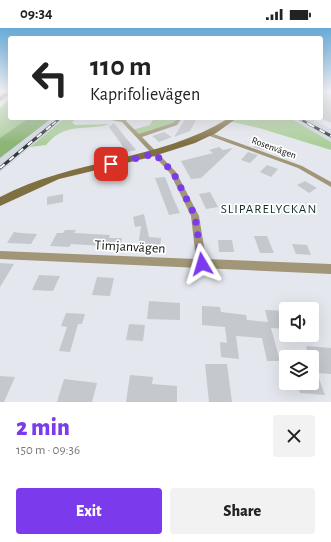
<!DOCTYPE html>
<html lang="en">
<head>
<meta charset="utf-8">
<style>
	:root { --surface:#fff; --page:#f2f2f2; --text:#222; --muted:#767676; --accent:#7c3aed }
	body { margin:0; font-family:"Alegreya Sans",sans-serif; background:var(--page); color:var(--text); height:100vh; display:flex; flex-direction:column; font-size:15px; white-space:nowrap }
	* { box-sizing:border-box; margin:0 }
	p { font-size:13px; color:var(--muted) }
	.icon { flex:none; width:22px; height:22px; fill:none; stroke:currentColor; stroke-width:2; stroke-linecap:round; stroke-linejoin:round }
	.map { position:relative; height:374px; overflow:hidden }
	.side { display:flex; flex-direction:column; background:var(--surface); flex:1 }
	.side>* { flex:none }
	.banner { position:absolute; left:8px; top:8px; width:315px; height:84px; border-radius:4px; box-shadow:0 4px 16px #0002; background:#fff; color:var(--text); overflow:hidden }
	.controls { position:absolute; left:279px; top:274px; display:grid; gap:8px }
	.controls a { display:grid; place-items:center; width:40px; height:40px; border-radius:4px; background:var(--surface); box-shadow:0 4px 16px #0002; font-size:20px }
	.pin { position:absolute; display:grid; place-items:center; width:34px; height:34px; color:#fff; margin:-17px; border-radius:8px; box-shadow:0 2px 6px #0006 }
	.me { position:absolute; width:44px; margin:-22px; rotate:353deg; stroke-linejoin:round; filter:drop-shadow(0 0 3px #0008) }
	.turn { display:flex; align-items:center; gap:14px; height:84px; padding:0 16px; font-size:18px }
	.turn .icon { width:52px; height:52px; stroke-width:2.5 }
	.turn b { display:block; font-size:28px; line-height:34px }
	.round { display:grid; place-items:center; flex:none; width:42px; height:42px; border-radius:4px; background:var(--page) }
	.overview { display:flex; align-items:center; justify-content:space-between; height:68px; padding:0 16px }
	h1 { font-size:24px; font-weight:800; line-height:30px; color:var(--accent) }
	.cta { display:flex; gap:8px; margin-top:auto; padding:8px 16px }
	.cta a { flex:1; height:46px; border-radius:4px; background:var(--accent); color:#fff; font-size:16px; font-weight:800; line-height:46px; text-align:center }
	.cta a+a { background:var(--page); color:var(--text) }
	.status { display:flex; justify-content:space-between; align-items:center; height:28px; padding:0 20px; background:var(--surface); direction:ltr }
	.status svg { height:11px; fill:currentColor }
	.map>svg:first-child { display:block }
</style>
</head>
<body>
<div class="status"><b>09:34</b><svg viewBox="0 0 49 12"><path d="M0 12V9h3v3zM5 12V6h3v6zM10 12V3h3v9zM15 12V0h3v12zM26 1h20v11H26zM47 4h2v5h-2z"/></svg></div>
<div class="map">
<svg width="331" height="374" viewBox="0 0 331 374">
	<rect width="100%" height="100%" fill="#e4e7ed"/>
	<!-- built -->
	<g fill="#d1d9e3">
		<polygon points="52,90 65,90 0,144 0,130"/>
		<polygon points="290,90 309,90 331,101 331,114"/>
	</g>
	<!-- green -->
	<g fill="#accf9a">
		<polygon points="10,71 10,90 44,90 0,125 0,80"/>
		<path d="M65,90H78L72,94L75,97L110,96C84,104 66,93 46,117L30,119Z"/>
		<polygon points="154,90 180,90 177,94 139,108 132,102 150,97"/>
		<polygon points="214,90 290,90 331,114 331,122 259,100"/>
	</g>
	<!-- forest -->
	<polygon fill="#8cb576" points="29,90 52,90 0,130 0,110"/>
	<!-- building -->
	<g fill="#c5c8cd">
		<polygon points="321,64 331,66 331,95 321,90"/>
		<polygon points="186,90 197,90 190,103 174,109"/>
		<polygon points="114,95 126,110 136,122 127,124 109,99"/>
		<polygon points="164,104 172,109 159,114 152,108"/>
		<polygon points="260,112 269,115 263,122 253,119"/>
		<polygon points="219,119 223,122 233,120 201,150 191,151 181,133 213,125 209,122"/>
		<polygon points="248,124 258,127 250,135 241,132"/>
		<polygon points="267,137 278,141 271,149 260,144"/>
		<polygon points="165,149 174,172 180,185 169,187 155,150"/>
		<polygon points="305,153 317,160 309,165 297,157"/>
		<polygon points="210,164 218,179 206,181 199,166"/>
		<polygon points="63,166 63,174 47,177 47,169"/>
		<polygon points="144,186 149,209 161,210 160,220 138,219 141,198 135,199 133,189"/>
		<polygon points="65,202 76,202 74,205 110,207 109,210 122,210 120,219 71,216 69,219 50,218 57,205 63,205"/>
		<polygon points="14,204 20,205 37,206 31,216 7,215"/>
		<polygon points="254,208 267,208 274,225 260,225"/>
		<polygon points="218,212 232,212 234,224 219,224"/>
		<polygon points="292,216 307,217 311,227 296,226"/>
		<polygon points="0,235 14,236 0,259"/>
		<polygon points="39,247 60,248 53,263 32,262"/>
		<polygon points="97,249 114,250 110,268 92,267"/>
		<polygon points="149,273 180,275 180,292 147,291"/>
		<polygon points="202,278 220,279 221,284 246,287 247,292 268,294 265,282 286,283 286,301 271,300 280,333 267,333 262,310 236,308 239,331 221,329 220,314 227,315 225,299 202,297"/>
		<polygon points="66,285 85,286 82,296 78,296 70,324 59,323 67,299 61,298"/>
		<polygon points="129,296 145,297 143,313 126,312"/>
		<polygon points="306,318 331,320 331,346 317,345 325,367 300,365 297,355 312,355 312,329 309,329"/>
		<polygon points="205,336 227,336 232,374 209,374"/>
		<polygon points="130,347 153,349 152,356 177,358 177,374 126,374"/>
		<polygon points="0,348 15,349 4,374 0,374"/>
		<polygon points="64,351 97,355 92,374 57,374"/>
	</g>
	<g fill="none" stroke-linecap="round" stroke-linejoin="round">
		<!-- street -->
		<g fill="#a19678" fill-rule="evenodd">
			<polygon points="100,90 122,91 123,90 128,90 126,93 139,106 173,95 178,90 182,90 177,97 142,109 176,144 199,188 206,231 331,236 331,246 0,231 0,223 196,231 191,188 170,145 122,94"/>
			<polygon points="207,105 211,105 302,138 331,154 331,159 298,140 207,107"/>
		</g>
		<!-- secondary -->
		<g fill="#7f6f41" fill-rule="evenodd">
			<polygon points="7,63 10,63 10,66 0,73 0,68"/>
			<path d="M229,90H237L216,105L195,115L151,129L59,151L0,178V169C74,130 158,134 229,90Z"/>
		</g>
		<defs>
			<g id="rail-far1">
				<polyline points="298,90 311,97"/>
				<polyline points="52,97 60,90"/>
			</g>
			<g id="rail">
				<polyline points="309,96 331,108"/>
				<polyline points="0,140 53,96"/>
			</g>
		</defs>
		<!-- rail-far1 casing -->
		<use href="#rail-far1" stroke="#353639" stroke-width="2.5"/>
		<!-- rail casing -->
		<use href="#rail" stroke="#353639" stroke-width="3"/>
		<!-- rail-far1 -->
		<use href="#rail-far1" stroke="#fff" stroke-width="1.5" stroke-dasharray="5" stroke-linecap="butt"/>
		<!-- rail -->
		<use href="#rail" stroke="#fff" stroke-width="2" stroke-dasharray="6" stroke-linecap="butt"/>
	</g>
	<!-- sky -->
	<linearGradient id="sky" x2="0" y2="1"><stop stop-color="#67abd8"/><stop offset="0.55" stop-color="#f3f4f7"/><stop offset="1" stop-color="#f3f4f7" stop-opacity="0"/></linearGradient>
	<rect width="331" height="115" fill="url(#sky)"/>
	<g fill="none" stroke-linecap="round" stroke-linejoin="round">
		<!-- route -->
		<polyline stroke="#7c3aed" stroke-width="7" stroke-dasharray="0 12.6" points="111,136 155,126 173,144 195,188 202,236"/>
	</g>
	<g text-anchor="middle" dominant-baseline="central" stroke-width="3.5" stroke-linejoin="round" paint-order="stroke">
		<!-- far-street labels -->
		<g font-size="10" fill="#101113" stroke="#fff">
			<text transform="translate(274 120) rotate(20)">Rosenvägen</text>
		</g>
		<!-- neighbourhood labels -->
		<g font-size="13" letter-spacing="1" fill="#122f26" stroke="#fff">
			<text x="269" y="181">SLIPARELYCKAN</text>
		</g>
		<!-- near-street labels -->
		<g font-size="14" fill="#101113" stroke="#fff">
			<text transform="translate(130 219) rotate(3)">Timjanvägen</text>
		</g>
	</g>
</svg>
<div class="controls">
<a><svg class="icon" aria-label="sound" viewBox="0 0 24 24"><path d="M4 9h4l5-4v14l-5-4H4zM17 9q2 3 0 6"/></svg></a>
<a><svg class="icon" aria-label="layers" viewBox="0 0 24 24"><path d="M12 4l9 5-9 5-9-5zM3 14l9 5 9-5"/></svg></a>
</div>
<div class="pin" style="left:111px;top:136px;background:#d93025"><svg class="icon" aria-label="arrive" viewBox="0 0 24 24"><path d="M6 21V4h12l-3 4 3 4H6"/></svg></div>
<svg class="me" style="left:202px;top:236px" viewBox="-20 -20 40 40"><path d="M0-17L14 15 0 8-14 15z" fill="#7c3aed" stroke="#fff" stroke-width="4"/></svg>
<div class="banner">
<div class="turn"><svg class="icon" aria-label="left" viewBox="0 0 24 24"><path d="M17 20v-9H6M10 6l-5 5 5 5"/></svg><div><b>110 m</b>Kaprifolievägen</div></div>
</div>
</div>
<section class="side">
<div class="overview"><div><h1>2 min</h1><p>150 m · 09:36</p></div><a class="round"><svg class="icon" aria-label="close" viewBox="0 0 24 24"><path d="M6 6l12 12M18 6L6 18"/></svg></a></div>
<div class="cta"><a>Exit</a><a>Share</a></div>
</section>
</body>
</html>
